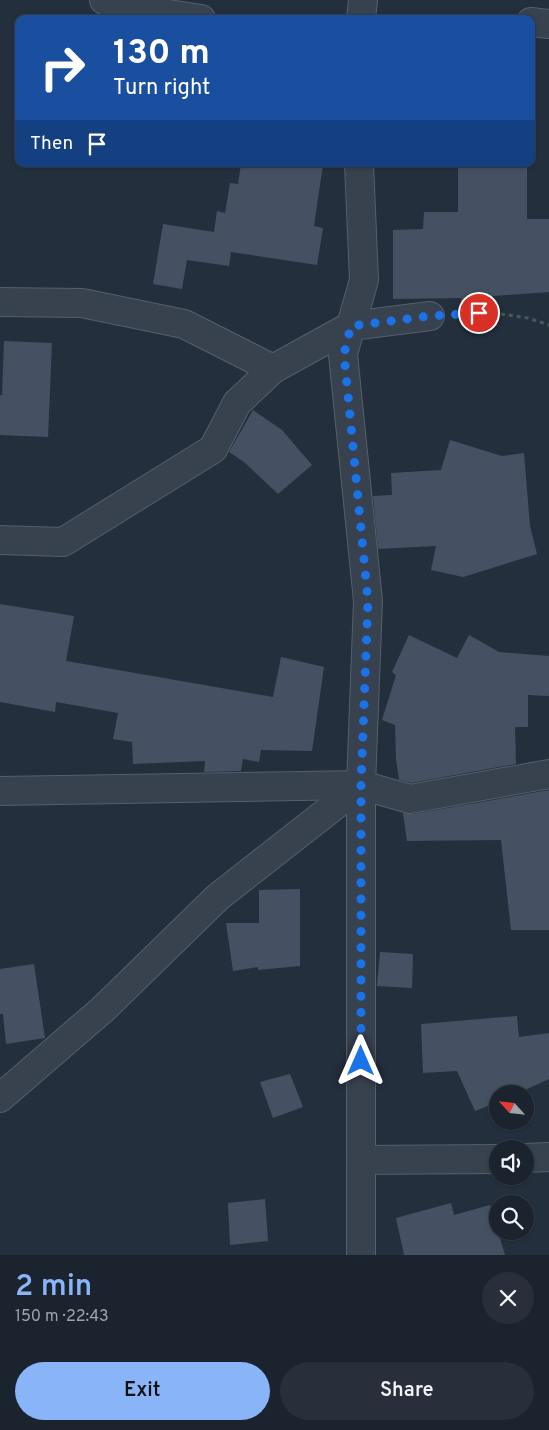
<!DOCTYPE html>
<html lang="en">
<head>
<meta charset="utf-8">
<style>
	:root { --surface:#1b232e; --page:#282f3a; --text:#f1f3f6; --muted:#a0a4aa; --line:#39404a; --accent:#8ab4f8 }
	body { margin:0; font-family:Overpass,sans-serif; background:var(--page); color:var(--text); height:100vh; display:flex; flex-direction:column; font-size:19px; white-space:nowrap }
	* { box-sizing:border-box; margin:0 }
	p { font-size:16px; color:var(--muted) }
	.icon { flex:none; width:28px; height:28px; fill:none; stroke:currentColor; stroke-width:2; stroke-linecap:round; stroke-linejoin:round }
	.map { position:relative; height:1255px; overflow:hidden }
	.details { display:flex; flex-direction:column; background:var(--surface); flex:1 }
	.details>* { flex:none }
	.banner { position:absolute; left:15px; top:15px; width:520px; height:152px; border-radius:10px; box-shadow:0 1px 4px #0004,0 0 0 1px var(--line); background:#1a4fa0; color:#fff; overflow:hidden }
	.needle { width:32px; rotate:297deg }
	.tools { position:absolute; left:489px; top:1085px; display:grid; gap:10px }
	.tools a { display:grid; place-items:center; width:45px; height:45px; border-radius:50%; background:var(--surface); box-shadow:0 1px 4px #0004,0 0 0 1px var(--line); font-size:25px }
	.pin { position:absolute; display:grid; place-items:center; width:42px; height:42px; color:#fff; margin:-21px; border:2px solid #fff; border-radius:50%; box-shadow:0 1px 5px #0007 }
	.me { position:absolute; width:55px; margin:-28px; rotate:0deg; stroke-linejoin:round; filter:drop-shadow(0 0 4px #0008) }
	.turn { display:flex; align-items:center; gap:18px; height:105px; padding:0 15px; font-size:22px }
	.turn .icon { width:65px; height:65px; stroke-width:2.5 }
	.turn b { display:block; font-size:35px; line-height:42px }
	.then { display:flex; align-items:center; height:48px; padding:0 15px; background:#0003; gap:10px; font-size:19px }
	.round { display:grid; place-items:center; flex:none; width:52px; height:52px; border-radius:26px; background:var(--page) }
	.headline { display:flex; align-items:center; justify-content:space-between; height:85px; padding:0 15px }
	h1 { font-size:30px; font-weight:600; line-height:38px; color:var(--accent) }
	.cta { display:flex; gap:10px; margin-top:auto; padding:10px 15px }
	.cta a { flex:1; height:58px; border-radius:30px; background:var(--accent); color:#111; font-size:20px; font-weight:600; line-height:58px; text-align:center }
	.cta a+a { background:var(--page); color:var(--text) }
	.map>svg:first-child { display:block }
</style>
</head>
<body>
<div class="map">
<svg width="549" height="1255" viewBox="0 0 549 1255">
	<rect width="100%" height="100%" fill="#242f3e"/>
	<!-- building -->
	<g fill="#455162">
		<polygon points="241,164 323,164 314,226 323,228 317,265 231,252 229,266 187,260 182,289 153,284 163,224 214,232 217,211 225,213 230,183 238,184"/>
		<polygon points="458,164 527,164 527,219 549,219 549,292 493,296 493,303 461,303 461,298 393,299 393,230 423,229 424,212 458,212"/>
		<polygon points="4,341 52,343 48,437 0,435 0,395 2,395"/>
		<polygon points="253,410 282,430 312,465 278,494 244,462 229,452"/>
		<polygon points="450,440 502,456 524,453 530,526 537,554 463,577 431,570 436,546 378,549 373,496 392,495 391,473 441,470"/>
		<polygon points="0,604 74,616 66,661 273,697 281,657 324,667 312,751 261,750 259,762 243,759 241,771 204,772 205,761 133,764 132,742 113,739 118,713 56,702 55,712 0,702"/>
		<polygon points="409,635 457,658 469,635 499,652 549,656 549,696 528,695 528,727 515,727 516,764 411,783 399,780 396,759 395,725 382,720 396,675 392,672"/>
		<polygon points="549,790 549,930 511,930 501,840 407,841 403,813 413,814"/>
		<polygon points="300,889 300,966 258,970 258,967 233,971 226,923 259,923 259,890"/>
		<polygon points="380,952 413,954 412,988 377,986"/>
		<polygon points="34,964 45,1038 6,1044 3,1014 0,1014 0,969"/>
		<polygon points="517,1016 519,1037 549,1033 549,1079 516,1094 498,1094 498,1102 475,1111 457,1071 423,1073 421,1024"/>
		<polygon points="290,1074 303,1107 273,1118 260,1082"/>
		<polygon points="265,1199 268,1241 230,1245 228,1203"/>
		<polygon points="451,1203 454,1215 490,1205 505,1255 404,1255 396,1218"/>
	</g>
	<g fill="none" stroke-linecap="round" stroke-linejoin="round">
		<defs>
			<g id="minor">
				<polyline points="104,0 116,6 201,19"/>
				<polyline points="361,19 363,0"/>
				<polyline points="531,22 549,24"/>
				<polyline points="359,164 364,280 343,354 368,601 361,785 361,1255"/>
				<polyline points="0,302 82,303 184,324 273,369"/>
				<polyline points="0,540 63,542 213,449 237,403 273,369 351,326 430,316"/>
				<polyline points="0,791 361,785 410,799 549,774"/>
				<polyline points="0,1098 102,1010 218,897 361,785"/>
				<polyline points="525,1158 549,1157"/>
				<polyline points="361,1160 498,1159"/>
			</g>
		</defs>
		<!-- minor casing -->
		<use href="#minor" stroke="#565f6c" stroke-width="30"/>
		<!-- path -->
		<polyline stroke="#44595c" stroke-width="3" stroke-dasharray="4 4" stroke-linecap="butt" points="461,314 495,313 528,318 549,325"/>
		<!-- minor -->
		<use href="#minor" stroke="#38414e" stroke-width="28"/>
	</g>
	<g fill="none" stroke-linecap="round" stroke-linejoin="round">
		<!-- route -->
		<polyline stroke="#1a73e8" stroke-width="9" stroke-dasharray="0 16.2" points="361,1061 361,784 368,601 344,354 351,326 430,316 479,313"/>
	</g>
</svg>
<div class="tools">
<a><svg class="needle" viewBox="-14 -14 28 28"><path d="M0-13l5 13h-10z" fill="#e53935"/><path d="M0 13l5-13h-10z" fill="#a0a4aa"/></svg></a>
<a><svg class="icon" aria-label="sound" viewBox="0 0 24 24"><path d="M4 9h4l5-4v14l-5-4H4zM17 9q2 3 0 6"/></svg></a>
<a><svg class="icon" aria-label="search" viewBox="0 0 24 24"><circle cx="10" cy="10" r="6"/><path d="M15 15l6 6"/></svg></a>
</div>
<div class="pin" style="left:479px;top:313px;background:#d93025"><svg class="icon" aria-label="arrive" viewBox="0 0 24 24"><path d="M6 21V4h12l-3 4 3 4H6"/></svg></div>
<svg class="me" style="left:361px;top:1061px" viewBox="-20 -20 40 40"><path d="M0-17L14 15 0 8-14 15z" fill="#1a73e8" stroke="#fff" stroke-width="4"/></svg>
<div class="banner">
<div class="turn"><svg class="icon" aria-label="right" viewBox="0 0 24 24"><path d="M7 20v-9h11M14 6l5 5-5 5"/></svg><div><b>130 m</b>Turn right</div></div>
<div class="then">Then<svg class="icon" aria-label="arrive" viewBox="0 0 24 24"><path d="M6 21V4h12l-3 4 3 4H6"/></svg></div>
</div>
</div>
<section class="details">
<div class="headline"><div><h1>2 min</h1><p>150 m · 22:43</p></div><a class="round"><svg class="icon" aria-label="close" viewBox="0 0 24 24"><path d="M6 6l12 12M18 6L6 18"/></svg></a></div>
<div class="cta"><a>Exit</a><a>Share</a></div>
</section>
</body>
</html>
